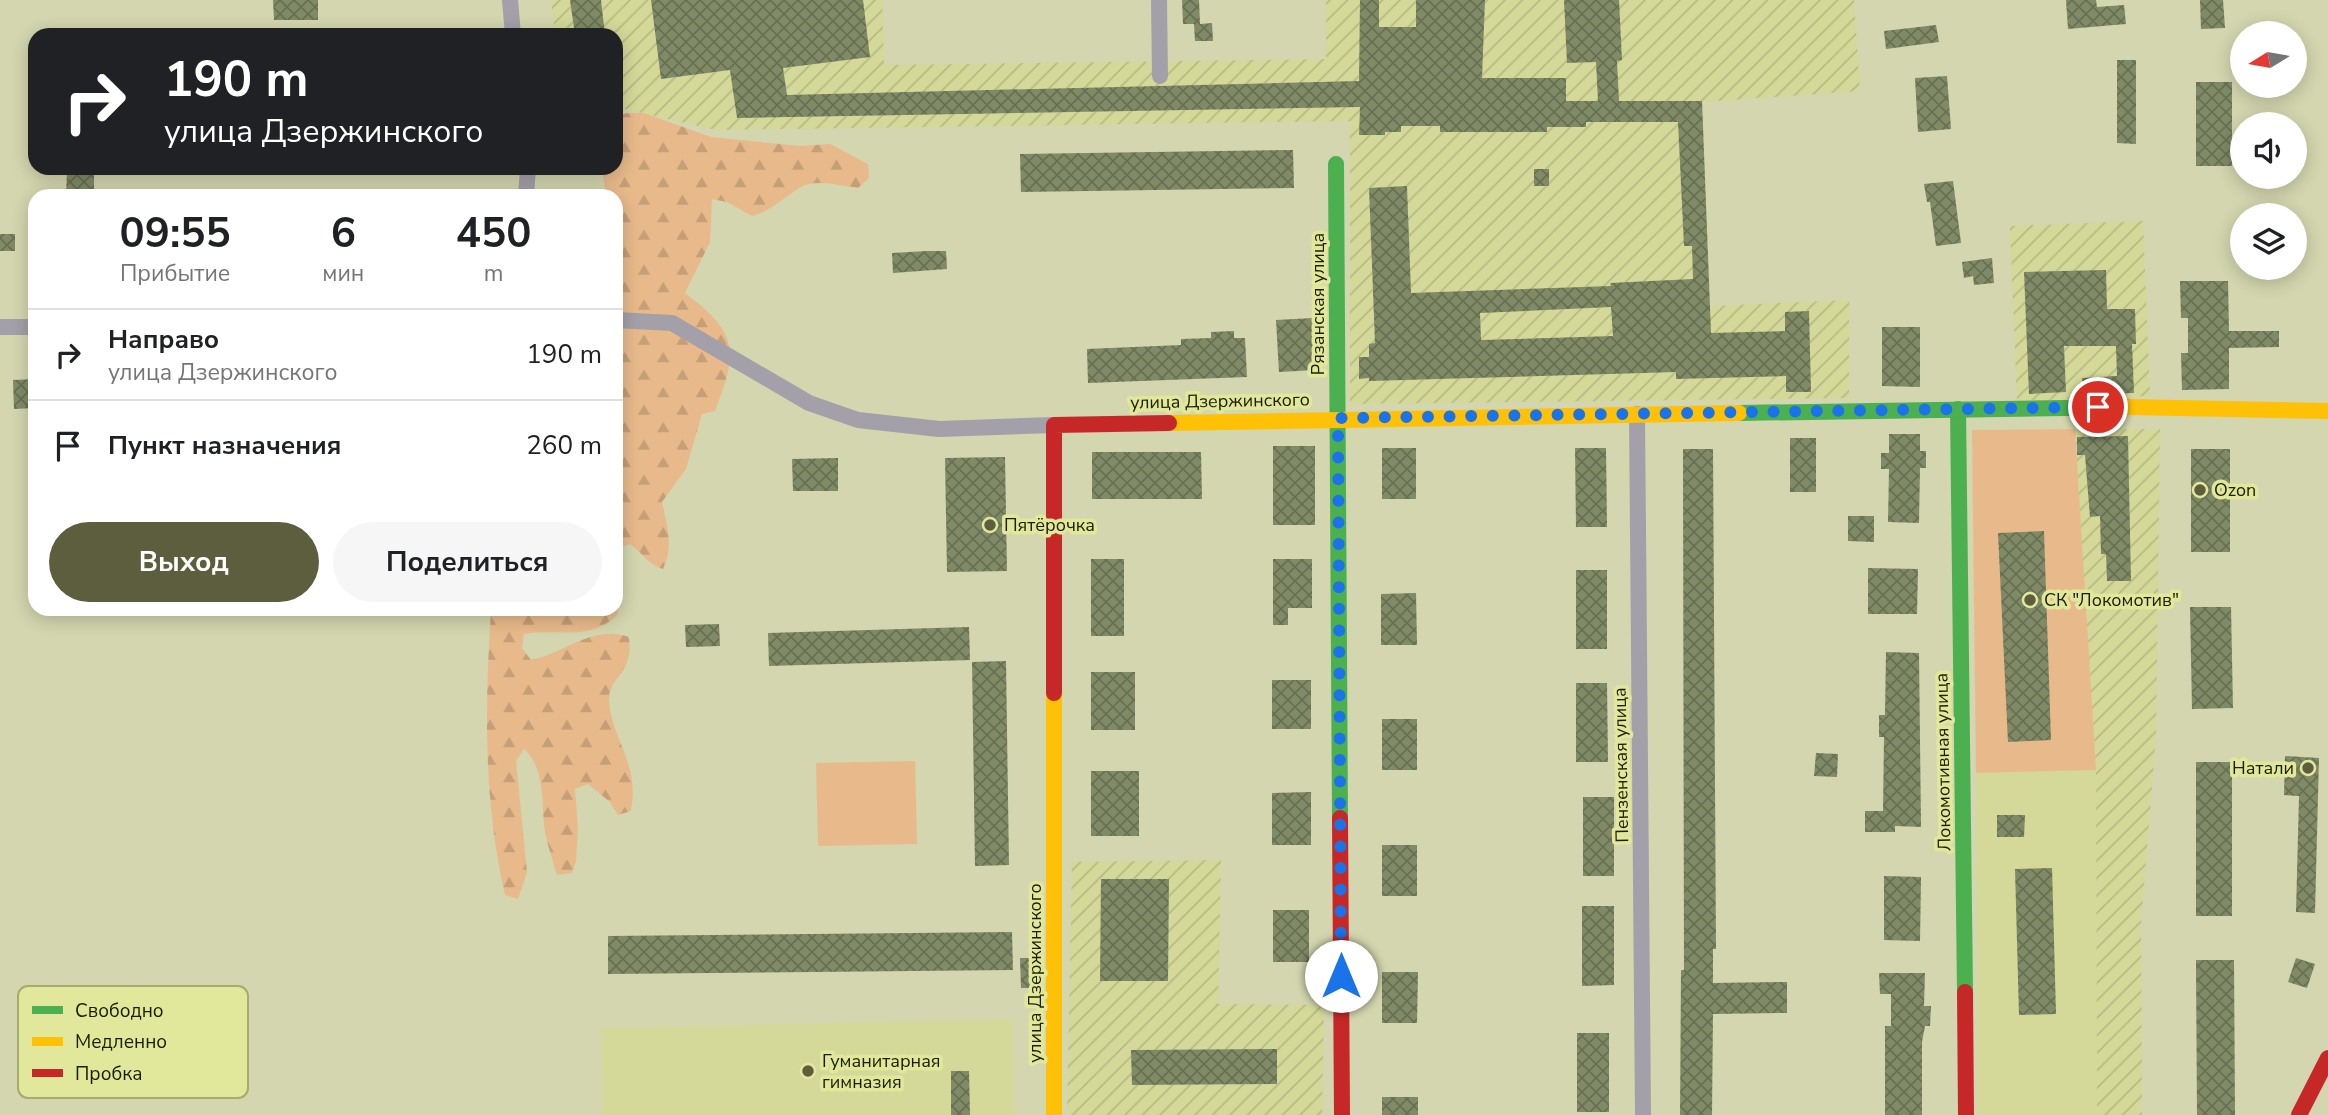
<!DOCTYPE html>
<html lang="ru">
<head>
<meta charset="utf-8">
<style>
	:root { --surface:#fff; --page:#f6f6f6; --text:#202124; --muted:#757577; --line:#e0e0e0; --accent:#5c5e3e }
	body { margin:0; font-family:"Nunito Sans",sans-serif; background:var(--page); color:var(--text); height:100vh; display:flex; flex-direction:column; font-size:26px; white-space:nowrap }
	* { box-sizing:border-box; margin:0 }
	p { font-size:23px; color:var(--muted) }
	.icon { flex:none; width:38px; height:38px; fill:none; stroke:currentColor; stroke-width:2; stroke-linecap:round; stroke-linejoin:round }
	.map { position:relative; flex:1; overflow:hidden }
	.panel { position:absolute; left:28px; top:189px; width:595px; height:427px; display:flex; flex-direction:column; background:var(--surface); border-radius:21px; box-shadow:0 4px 18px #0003 }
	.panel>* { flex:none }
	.banner { position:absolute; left:28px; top:28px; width:595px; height:147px; border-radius:21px; box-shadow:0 4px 18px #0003; background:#202124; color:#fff; overflow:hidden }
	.needle { width:46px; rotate:259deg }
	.tools { position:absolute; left:2230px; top:21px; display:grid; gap:14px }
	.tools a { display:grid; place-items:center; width:77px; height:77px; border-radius:50%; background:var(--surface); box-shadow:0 4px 18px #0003; font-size:35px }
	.pin { position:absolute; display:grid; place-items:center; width:60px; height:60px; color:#fff; margin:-30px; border:4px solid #fff; border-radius:50%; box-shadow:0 2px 7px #0007 }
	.me { position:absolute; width:77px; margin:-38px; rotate:0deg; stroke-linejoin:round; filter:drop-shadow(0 0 5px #0008) }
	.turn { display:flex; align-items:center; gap:24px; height:147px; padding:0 21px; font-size:32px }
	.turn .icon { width:91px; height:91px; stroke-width:2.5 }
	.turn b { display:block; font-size:49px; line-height:60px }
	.eta { display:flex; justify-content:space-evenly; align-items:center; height:119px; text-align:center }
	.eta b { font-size:42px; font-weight:700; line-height:49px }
	.button { display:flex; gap:14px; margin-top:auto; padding:14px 21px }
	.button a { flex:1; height:80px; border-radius:42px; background:var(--accent); color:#fff; font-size:28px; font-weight:700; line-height:80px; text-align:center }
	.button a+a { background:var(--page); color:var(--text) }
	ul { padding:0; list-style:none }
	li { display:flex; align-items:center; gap:21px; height:91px; padding:0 21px; border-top:2px solid var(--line) }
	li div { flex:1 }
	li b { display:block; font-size:26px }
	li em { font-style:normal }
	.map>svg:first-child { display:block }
</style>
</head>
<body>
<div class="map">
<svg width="2328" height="1115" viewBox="0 0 2328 1115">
	<defs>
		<pattern id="industrial-furrows" width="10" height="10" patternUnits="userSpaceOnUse" patternTransform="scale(1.75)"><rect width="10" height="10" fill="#d4d999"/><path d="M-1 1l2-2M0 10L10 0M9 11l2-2" fill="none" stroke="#b5ba82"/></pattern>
		<pattern id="forest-firs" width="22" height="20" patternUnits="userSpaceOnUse" patternTransform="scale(1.75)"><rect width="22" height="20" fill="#e8ba8b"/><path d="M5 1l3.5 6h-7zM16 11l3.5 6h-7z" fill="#c69f76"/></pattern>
		<pattern id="building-cross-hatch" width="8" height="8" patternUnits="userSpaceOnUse" patternTransform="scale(1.75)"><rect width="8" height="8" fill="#808a66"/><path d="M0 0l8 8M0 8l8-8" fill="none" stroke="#687052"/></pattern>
	</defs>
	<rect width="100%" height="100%" fill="#d3d6ae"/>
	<!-- built -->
	<g fill="#d4d999">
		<polygon points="2096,770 2097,1115 1978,1115 1976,773"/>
		<polygon points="1012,1019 1014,1115 603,1115 601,1028"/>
	</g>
	<!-- industrial -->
	<g fill="url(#industrial-furrows)">
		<polygon points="551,0 882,0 884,65 1326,59 1326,0 1854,0 1860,91 1702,102 1710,306 1849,300 1849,398 1350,404 1350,121 716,130 616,107 616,35 555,35"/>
		<polygon points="2143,221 2150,396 2017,401 2010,226"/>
		<polygon points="2075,429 2160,429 2156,737 2141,924 2142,1115 2097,1115 2096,770"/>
		<polygon points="1221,860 1218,1004 1324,1005 1322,1115 1067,1115 1072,862"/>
	</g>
	<!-- forest -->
	<g fill="url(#forest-firs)">
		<path d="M628,113H644L711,137L800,146L830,144L868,164L869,178L858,188C840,186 816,178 799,188C783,198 771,211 752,216L727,202L712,199L710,242L685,293C739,333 738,352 715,411L702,414L686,469L662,502C667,526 674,546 663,569C647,564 643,553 630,544L616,549V196H606L602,168H616V116Z"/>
		<path d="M616,598L618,614C592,642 557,628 524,634L522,648L531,660C565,653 593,624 629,637C634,676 608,675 609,701C612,741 640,763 631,811L618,815L610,802L588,784L575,789L578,830L576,861L572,873L557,875C553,861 548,847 545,832C541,804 546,769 524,749L516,761L527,872L518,899L505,895C483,799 485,706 491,609H616Z"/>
	</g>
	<!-- green -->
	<g fill="#e8ba8b">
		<polygon points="2075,429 2096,770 1976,773 1972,430"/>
		<polygon points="915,761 917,844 818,846 816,763"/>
	</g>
	<!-- building -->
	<g fill="url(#building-cross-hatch)" fill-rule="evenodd">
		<polygon points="273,0 318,0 318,20 274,20"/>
		<polygon points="570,0 601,0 605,35 575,35"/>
		<path d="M651,0H863L870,57L783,68L787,95L1359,81L1360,0H1379V27H1416V0H1485L1482,78H1566V101H1598L1596,62L1567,63L1564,0H1619L1622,60L1617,61L1619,101H1702L1711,333L1785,331V312L1809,311L1811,392H1786V376L1676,379V372L1369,381V378L1359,379V357H1369V344L1375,343L1369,188L1407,186L1411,293L1611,286L1610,283L1693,279L1692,246H1684L1678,122H1586V127H1547V132H1440V126H1401V132H1385V135H1359L1360,107L737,118L730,70L661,79ZM1611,307L1613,336L1481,340L1480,313Z"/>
		<polygon points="1182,0 1199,0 1200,24 1212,23 1213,41 1195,41 1194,24 1183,24"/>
		<polygon points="2066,0 2096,0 2097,7 2124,5 2126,24 2068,29"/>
		<polygon points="2200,0 2223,0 2225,28 2201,29"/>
		<polygon points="1936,25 1939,42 1886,49 1884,31"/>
		<polygon points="2117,60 2136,60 2136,144 2117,143"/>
		<polygon points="1947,76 1951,129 1918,132 1915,78"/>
		<rect x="2196" y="82" width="36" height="84"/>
		<polygon points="1293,150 1294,188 1021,192 1020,154"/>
		<rect x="1534" y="169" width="15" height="17"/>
		<polygon points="67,171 94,172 94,196 66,196"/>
		<polygon points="1953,181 1961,243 1936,246 1930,202 1927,202 1924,184"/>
		<rect x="0" y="234" width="15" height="17"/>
		<polygon points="927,251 946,251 947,269 893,273 892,253"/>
		<polygon points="1992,258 1994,283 1974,285 1973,276 1964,278 1962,262"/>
		<polygon points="2106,270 2107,309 2135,309 2136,344 2132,344 2134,393 2083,394 2082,378 2117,376 2116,346 2064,346 2066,392 2029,394 2024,272"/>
		<polygon points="2180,281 2228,281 2229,331 2279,331 2279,347 2229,348 2229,389 2182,390 2181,353 2188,353 2188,318 2181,318"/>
		<polygon points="1313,318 1316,370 1279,372 1276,320"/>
		<polygon points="1882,327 1920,327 1920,387 1882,386"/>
		<polygon points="1234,331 1234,338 1245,338 1247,377 1088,383 1087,349 1181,345 1181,339 1211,338 1211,332"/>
		<polygon points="35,379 35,408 14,409 13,380"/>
		<polygon points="1889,434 1920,434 1920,451 1926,451 1926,468 1920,468 1919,523 1888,522 1889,469 1881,469 1881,453 1889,453"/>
		<polygon points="2128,436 2131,581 2107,581 2106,554 2101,554 2100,516 2090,517 2085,455 2077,455 2077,437"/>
		<rect x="1790" y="438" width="26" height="54"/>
		<rect x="1273" y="446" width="42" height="79"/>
		<rect x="1382" y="448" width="34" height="51"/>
		<polygon points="1575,448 1606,448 1607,527 1576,527"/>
		<polygon points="1683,449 1713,449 1716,949 1713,949 1713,983 1787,982 1787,1013 1713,1014 1712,1115 1680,1115 1681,970 1684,970"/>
		<rect x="2191" y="449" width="39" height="103"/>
		<polygon points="1092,452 1201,452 1202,499 1092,499"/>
		<polygon points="1005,457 1007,571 947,572 945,458"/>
		<polygon points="838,458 838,491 793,491 792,459"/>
		<polygon points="1848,516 1874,516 1874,542 1848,541"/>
		<polygon points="2044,531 2051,740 2008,742 1998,533"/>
		<rect x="1091" y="559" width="33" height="77"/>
		<polygon points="1273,559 1312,559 1312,608 1288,608 1288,625 1273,625"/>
		<polygon points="1868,568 1918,569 1917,614 1868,614"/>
		<rect x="1576" y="570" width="31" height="79"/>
		<polygon points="1416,593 1417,645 1381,645 1381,594"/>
		<polygon points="2190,607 2231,607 2233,708 2192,709"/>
		<polygon points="719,624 720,646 686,647 685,625"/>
		<polygon points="969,627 970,660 769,666 768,633"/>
		<polygon points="1886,652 1919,653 1921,827 1895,826 1895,832 1865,832 1865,811 1883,811 1884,737 1879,737 1879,715 1885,715"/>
		<polygon points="1006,661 1009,865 975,866 972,662"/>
		<rect x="1091" y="672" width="44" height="58"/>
		<rect x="1272" y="680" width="39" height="49"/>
		<polygon points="1576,683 1607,683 1608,762 1576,762"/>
		<rect x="1382" y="719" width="35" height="51"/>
		<polygon points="1816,753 1838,754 1837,777 1814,776"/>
		<polygon points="2285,756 2319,758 2315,913 2296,912 2299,796 2284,795"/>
		<rect x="2196" y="762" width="36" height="154"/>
		<rect x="1091" y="771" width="48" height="65"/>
		<polygon points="1311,792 1311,845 1272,845 1272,793"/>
		<rect x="1583" y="797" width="31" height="79"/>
		<polygon points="1997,815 2025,815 2024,837 1997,837"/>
		<rect x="1382" y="845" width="35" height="51"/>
		<polygon points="2052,868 2056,1014 2019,1015 2015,869"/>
		<polygon points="1884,876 1921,877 1920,941 1884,940"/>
		<polygon points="1101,879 1169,879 1168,981 1100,981"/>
		<polygon points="1582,906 1614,906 1614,985 1582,986"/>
		<rect x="1273" y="910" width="36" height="52"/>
		<polygon points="1012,932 1013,970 608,974 608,936"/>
		<polygon points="1020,958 1038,958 1039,988 1021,988"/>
		<polygon points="2296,958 2315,964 2307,988 2288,982"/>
		<polygon points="2196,960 2234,960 2235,1115 2197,1115"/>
		<polygon points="1382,972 1418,972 1417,1023 1382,1023"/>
		<polygon points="1879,973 1925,973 1924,1006 1931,1006 1930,1026 1925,1026 1922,1042 1922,1115 1885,1115 1885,1026 1891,1026 1891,994 1880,994"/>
		<rect x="1577" y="1033" width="32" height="79"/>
		<polygon points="1277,1049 1277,1084 1132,1085 1131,1050"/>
		<polygon points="951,1071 969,1071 970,1115 951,1115"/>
		<rect x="1382" y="1097" width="36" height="18"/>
	</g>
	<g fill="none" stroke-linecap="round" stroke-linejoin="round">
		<!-- street -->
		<g stroke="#a3a0a9" stroke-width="16">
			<polyline points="510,0 513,35"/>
			<polyline points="1159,0 1160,76"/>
			<polyline points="526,196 528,168"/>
			<polyline points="616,320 672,323 809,403 858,420 939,429 1054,425"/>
			<polyline points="0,327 35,327"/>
			<polyline points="1637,414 1643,1115"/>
		</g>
		<!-- fast -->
		<g stroke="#4caf50" stroke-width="16">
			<polyline points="1336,164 1340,818"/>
			<polyline points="1958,409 1965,992"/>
			<polyline points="1739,413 2129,407"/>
		</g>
		<!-- slow -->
		<g stroke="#ffc107" stroke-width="16">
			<polyline points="2129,407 2328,411"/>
			<polyline points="1169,423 1739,413"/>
			<polyline points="1054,693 1054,1115"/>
		</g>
		<!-- jam -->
		<g stroke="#c62828" stroke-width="16">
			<polyline points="1054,693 1054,425 1169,423"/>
			<polyline points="1340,818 1342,1115"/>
			<polyline points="1965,992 1966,1115"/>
			<polyline points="2299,1115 2328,1058"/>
		</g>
	</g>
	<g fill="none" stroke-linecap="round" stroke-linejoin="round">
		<!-- route -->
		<polyline stroke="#1a73e8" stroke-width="12" stroke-dasharray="0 21.6" points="1341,976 1338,418 2098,407"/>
	</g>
	<!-- markers -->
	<g fill="#5c5e3e" stroke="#e1e89c" stroke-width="2.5">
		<circle cx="2200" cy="490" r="7"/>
		<circle cx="990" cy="525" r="7"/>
		<circle cx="2030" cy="600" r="7"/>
		<circle cx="2308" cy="768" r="7"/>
		<circle cx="808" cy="1071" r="7"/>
	</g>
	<g text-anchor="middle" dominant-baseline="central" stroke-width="7" stroke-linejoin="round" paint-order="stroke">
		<!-- street labels -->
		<g font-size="18" fill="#1c1d01" stroke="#e1e89c">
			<text transform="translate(1318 304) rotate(-90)">Рязанская улица</text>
			<text transform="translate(1220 401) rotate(-1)">улица Дзержинского</text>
			<text transform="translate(1943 762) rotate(-91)">Локомотивная улица</text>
			<text transform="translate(1621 765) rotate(-91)">Пензенская улица</text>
			<text transform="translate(1035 973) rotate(-90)">улица Дзержинского</text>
		</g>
		<!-- poi labels -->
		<g font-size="18" fill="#1c1d01" stroke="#e1e89c" text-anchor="start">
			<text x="2214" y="490">Ozon</text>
			<text x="1004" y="525">Пятёрочка</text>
			<text x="2044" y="600">СК "Локомотив"</text>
			<text x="2294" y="768" text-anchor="end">Натали</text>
			<text x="822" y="1061">Гуманитарная<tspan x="822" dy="21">гимназия</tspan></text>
		</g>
	</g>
	<!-- legend -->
	<rect x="18" y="986" width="230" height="112" rx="10" fill="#e1e89c" stroke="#a6ab6e" stroke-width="2"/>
	<rect x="32" y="1006" width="31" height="8" fill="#4caf50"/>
	<rect x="32" y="1037" width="31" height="9" fill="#ffc107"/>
	<rect x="32" y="1069" width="31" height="8" fill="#c62828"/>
	<g font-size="19" fill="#1c1d01">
		<text x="75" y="1017">Свободно</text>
		<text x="75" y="1048">Медленно</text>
		<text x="75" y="1080">Пробка</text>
	</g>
</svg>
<div class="tools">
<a><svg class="needle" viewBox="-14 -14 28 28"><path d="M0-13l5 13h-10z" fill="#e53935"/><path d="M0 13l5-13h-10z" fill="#757577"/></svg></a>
<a><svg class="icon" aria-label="sound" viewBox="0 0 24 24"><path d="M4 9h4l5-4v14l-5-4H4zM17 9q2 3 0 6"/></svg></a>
<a><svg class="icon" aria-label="layers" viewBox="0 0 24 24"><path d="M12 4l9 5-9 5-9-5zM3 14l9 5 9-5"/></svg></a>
</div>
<div class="pin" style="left:2098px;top:407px;background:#d93025"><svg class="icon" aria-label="arrive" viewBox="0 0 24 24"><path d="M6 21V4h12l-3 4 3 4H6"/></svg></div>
<svg class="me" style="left:1341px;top:976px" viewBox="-20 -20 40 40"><circle r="19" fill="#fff"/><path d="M0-13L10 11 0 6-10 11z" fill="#1a73e8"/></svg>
<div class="banner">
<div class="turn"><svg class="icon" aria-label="right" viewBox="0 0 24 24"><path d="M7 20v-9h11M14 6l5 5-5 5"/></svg><div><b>190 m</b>улица Дзержинского</div></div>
</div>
<section class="panel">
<div class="eta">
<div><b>09:55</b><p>Прибытие</p></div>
<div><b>6</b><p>мин</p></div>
<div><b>450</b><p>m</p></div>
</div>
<ul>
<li><svg class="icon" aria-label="right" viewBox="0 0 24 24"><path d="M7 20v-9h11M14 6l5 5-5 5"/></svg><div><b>Направо</b><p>улица Дзержинского</p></div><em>190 m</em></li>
<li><svg class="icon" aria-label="arrive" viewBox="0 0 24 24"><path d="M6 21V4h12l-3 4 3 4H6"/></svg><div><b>Пункт назначения</b></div><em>260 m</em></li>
</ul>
<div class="button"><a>Выход</a><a>Поделиться</a></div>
</section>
</div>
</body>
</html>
